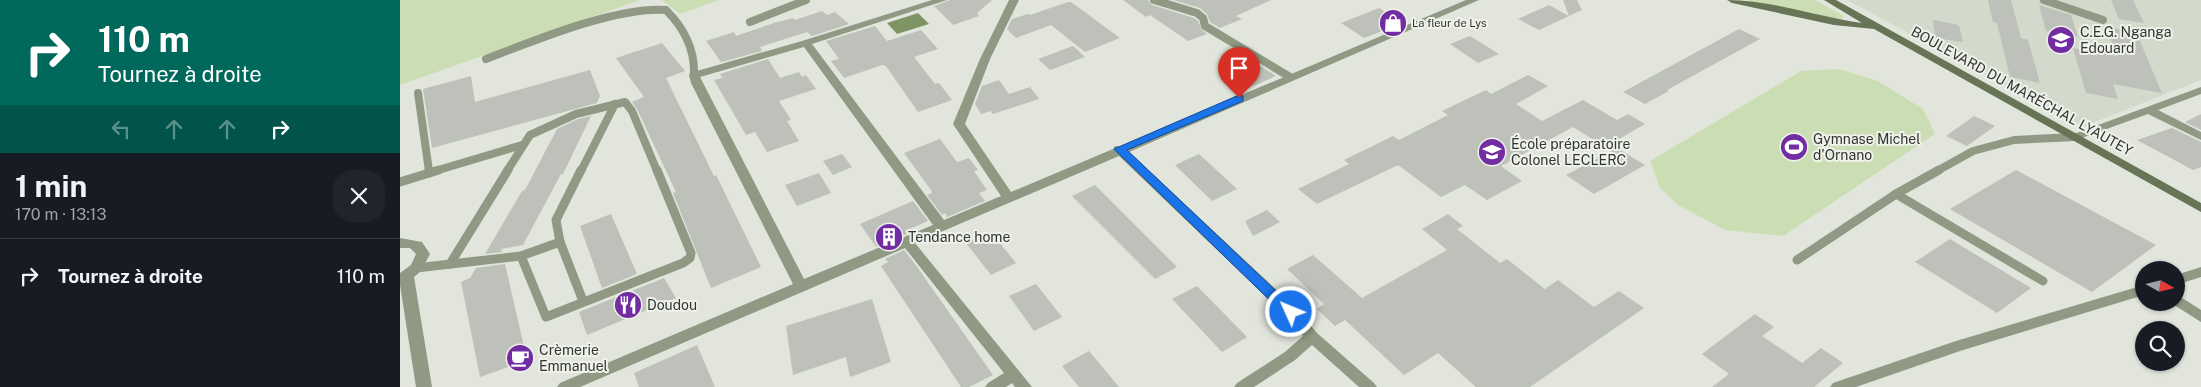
<!DOCTYPE html>
<html lang="fr">
<head>
<meta charset="utf-8">
<style>
	:root { --surface:#171b24; --page:#20242c; --text:#f1f3f6; --muted:#9ea1a6; --line:#363941 }
	body { margin:0; font-family:"Public Sans",sans-serif; background:var(--page); color:var(--text); height:100vh; display:flex; flex-direction:column; font-size:19px; white-space:nowrap }
	* { box-sizing:border-box; margin:0 }
	p { font-size:16px; color:var(--muted) }
	.icon { flex:none; width:28px; height:28px; fill:none; stroke:currentColor; stroke-width:2; stroke-linecap:round; stroke-linejoin:round }
	.map { position:relative; flex:1; overflow:hidden }
	.panel { display:flex; flex-direction:column; background:var(--surface); width:400px }
	.panel>* { flex:none }
	.hud { background:#00695c; color:#fff; overflow:hidden }
	.needle { width:32px; rotate:98deg }
	.fabs { position:absolute; left:1735px; top:261px; display:grid; gap:10px }
	.fabs a { display:grid; place-items:center; width:50px; height:50px; border-radius:50%; background:var(--surface); box-shadow:0 1px 4px #0004; font-size:25px }
	.pin { position:absolute; display:grid; place-items:center; width:42px; height:42px; color:#fff; margin:-51px -21px; border-radius:50% 50% 50% 0; rotate:-45deg; box-shadow:0 0 5px #0007 }
	.pin .icon { rotate:45deg }
	.me { position:absolute; width:55px; margin:-28px; rotate:314deg; stroke-linejoin:round; filter:drop-shadow(0 0 4px #0008) }
	.turn { display:flex; align-items:center; gap:18px; height:105px; padding:0 15px; font-size:22px }
	.turn .icon { width:65px; height:65px; stroke-width:2.5 }
	.turn b { display:block; font-size:35px; line-height:42px }
	.lanes { display:flex; align-items:center; height:48px; padding:0 15px; background:#0003; justify-content:center; gap:25px; direction:ltr }
	.lanes .off { opacity:.35 }
	.round { display:grid; place-items:center; flex:none; width:52px; height:52px; border-radius:20px; background:var(--page) }
	.headline { display:flex; align-items:center; justify-content:space-between; height:85px; padding:0 15px }
	h1 { font-size:30px; font-weight:700; line-height:38px }
	ul { padding:0; list-style:none }
	li { display:flex; align-items:center; gap:15px; height:75px; padding:0 15px; border-top:1px solid var(--line) }
	li div { flex:1 }
	li b { display:block; font-size:19px }
	li em { font-style:normal }
	main { display:flex; flex:1; min-height:0 }
	.map>svg:first-child { display:block }
</style>
</head>
<body>
<main>
<section class="panel">
<div class="hud">
<div class="turn"><svg class="icon" aria-label="right" viewBox="0 0 24 24"><path d="M7 20v-9h11M14 6l5 5-5 5"/></svg><div><b>110 m</b>Tournez à droite</div></div>
<div class="lanes"><svg class="icon off" aria-label="left" viewBox="0 0 24 24"><path d="M17 20v-9H6M10 6l-5 5 5 5"/></svg><svg class="icon off" aria-label="ahead" viewBox="0 0 24 24"><path d="M12 20V5M6 11l6-6 6 6"/></svg><svg class="icon off" aria-label="ahead" viewBox="0 0 24 24"><path d="M12 20V5M6 11l6-6 6 6"/></svg><svg class="icon" aria-label="right" viewBox="0 0 24 24"><path d="M7 20v-9h11M14 6l5 5-5 5"/></svg></div>
</div>
<div class="headline"><div><h1>1 min</h1><p>170 m · 13:13</p></div><a class="round"><svg class="icon" aria-label="close" viewBox="0 0 24 24"><path d="M6 6l12 12M18 6L6 18"/></svg></a></div>
<ul>
<li><svg class="icon" aria-label="right" viewBox="0 0 24 24"><path d="M7 20v-9h11M14 6l5 5-5 5"/></svg><div><b>Tournez à droite</b></div><em>110 m</em></li>
</ul>
</section>
<div class="map">
<svg width="1801" height="387" viewBox="0 0 1801 387">
	<rect width="100%" height="100%" fill="#e1e5dc"/>
	<!-- built -->
	<polygon fill="#d3dacb" points="1447,0 1801,0 1801,80 1682,127"/>
	<!-- green -->
	<g fill="#cbdeb3">
		<polygon points="0,0 240,0 0,85"/>
		<polygon points="262,0 319,0 280,14"/>
		<polygon points="1345,0 1415,0 1444,16 1440,20"/>
		<polygon points="1439,69 1478,81 1523,109 1535,134 1383,236 1325,230 1278,205 1260,188 1250,161 1401,71"/>
	</g>
	<!-- water -->
	<polygon fill="#7f9464" points="518,13 529,24 497,34 487,23"/>
	<!-- building -->
	<g fill="#bdc1b9">
		<polygon points="550,0 592,0 577,13 579,16 553,25 534,6"/>
		<polygon points="723,0 748,0 752,5 794,18 798,21 802,30 807,34 788,41 750,15 746,17"/>
		<polygon points="773,0 871,0 836,16 842,19 820,28 810,22 807,14 800,8"/>
		<polygon points="1163,0 1177,0 1182,10 1139,30 1118,19 1149,5 1169,16"/>
		<polygon points="1588,0 1611,0 1621,38 1628,40 1640,83 1610,77 1597,23 1593,22"/>
		<polygon points="1711,0 1733,0 1744,23 1719,19"/>
		<polygon points="668,2 671,2 720,38 685,52 651,25 616,38 607,29 612,19 628,14 630,15"/>
		<polygon points="1639,5 1671,15 1678,37 1646,31"/>
		<polygon points="979,8 1003,23 964,38 941,23"/>
		<polygon points="422,11 427,15 435,12 449,24 412,36 407,32 360,47 362,51 321,62 306,41 334,32 336,36 374,23 393,18 395,20"/>
		<polygon points="1533,20 1559,25 1563,42 1535,38"/>
		<polygon points="475,26 487,41 521,30 538,49 514,57 535,84 539,83 552,100 518,112 486,66 482,65 444,78 431,61 439,59 426,41"/>
		<polygon points="1706,27 1736,32 1762,93 1713,84 1718,99 1686,93 1673,48 1717,56"/>
		<polygon points="1339,29 1360,39 1267,90 1269,91 1245,104 1223,92"/>
		<polygon points="1070,36 1099,54 1078,63 1050,44"/>
		<polygon points="262,43 285,71 266,78 314,176 316,175 361,267 311,288 273,193 276,192 237,109 232,102 244,97 216,58"/>
		<polygon points="673,46 685,57 650,70 638,59"/>
		<polygon points="368,59 380,78 399,72 402,77 406,75 416,89 379,101 391,120 387,121 399,141 367,152 355,132 346,135 314,80 322,78 320,74"/>
		<polygon points="856,63 876,76 843,91 824,77"/>
		<polygon points="190,70 200,96 197,103 32,148 23,89 71,76 75,102"/>
		<polygon points="1128,75 1148,86 1116,104 1142,121 1183,100 1217,120 1228,114 1245,124 1205,147 1173,127 1101,166 1122,181 1087,200 1065,185 1041,197 998,165 917,204 898,189 949,164 944,160 993,136 999,140 1048,115 1042,111 1086,90 1091,94"/>
		<polygon points="599,80 609,94 630,87 639,99 593,114 591,111 581,114 575,104 582,86"/>
		<polygon points="1801,114 1801,130 1785,122"/>
		<polygon points="191,116 163,174 161,174 123,245 101,249 102,252 85,254 122,191 125,190 157,129 178,119"/>
		<polygon points="1574,116 1595,126 1567,146 1546,136"/>
		<polygon points="1772,128 1801,142 1801,167 1793,170 1737,140"/>
		<polygon points="540,139 557,162 569,158 578,170 574,171 587,190 579,193 585,201 547,217 545,213 542,215 527,195 532,193 531,190 504,153"/>
		<polygon points="1217,148 1245,165 1194,194 1166,175"/>
		<polygon points="442,154 452,167 433,175 423,161"/>
		<polygon points="799,154 837,189 812,201 775,165"/>
		<polygon points="1616,170 1756,245 1692,292 1550,209"/>
		<polygon points="419,173 431,193 397,206 385,185"/>
		<polygon points="695,185 777,267 755,279 672,196"/>
		<polygon points="513,201 528,221 505,231 507,234 476,247 460,224"/>
		<polygon points="867,210 880,222 853,236 845,221"/>
		<polygon points="211,214 237,274 202,288 180,226"/>
		<polygon points="1048,214 1063,226 1057,229 1100,263 1107,259 1145,289 1158,280 1194,307 1219,291 1244,308 1130,387 1076,387 1038,353 1004,375 945,320 935,326 917,309 924,304 887,269 913,255 962,298 1047,250 1022,229"/>
		<polygon points="591,232 616,263 591,275 566,243"/>
		<polygon points="1550,239 1631,288 1597,313 1515,262"/>
		<polygon points="504,250 515,264 593,375 569,387 561,387 481,266 488,262 485,259"/>
		<polygon points="105,264 127,360 80,377 61,282 70,278 76,268"/>
		<polygon points="264,278 276,298 187,335 179,312"/>
		<polygon points="636,284 662,317 634,331 609,296"/>
		<polygon points="797,286 847,337 822,352 772,299"/>
		<polygon points="472,299 491,362 450,377 446,357 393,375 386,326"/>
		<polygon points="1355,314 1374,327 1362,336 1402,363 1421,348 1443,363 1414,387 1312,387 1329,374 1302,354"/>
		<polygon points="297,345 315,387 239,387 234,373"/>
		<polygon points="689,351 719,387 679,387 662,366"/>
	</g>
	<g fill="none" stroke-linecap="round" stroke-linejoin="round">
		<!-- lane-far1 -->
		<g stroke="#8f9983" stroke-width="8">
			<polyline points="754,0 797,13 803,18 805,26 890,77"/>
			<polyline points="1644,0 1703,20"/>
			<polyline points="350,22 406,0"/>
			<path d="M86,59C133,41 217,6 266,10C284,28 295,50 294,75"/>
			<polyline points="18,93 29,171"/>
			<polyline points="35,171 122,145"/>
			<polyline points="107,171 130,135 176,114 225,102 232,111 257,171"/>
			<polyline points="181,171 215,104"/>
			<polyline points="1537,171 1573,151 1614,140 1675,137"/>
		</g>
		<!-- lane -->
		<g stroke="#8f9983" stroke-width="9">
			<polyline points="29,170 29,173"/>
			<polyline points="0,182 39,170"/>
			<polyline points="1496,194 1643,281"/>
			<polyline points="160,242 156,220 181,170"/>
			<polyline points="121,256 146,317 283,263 290,258 291,253 257,170"/>
			<polyline points="1397,260 1496,194 1539,170"/>
			<polyline points="50,264 108,170"/>
			<polyline points="16,268 121,256 160,242 183,301"/>
		</g>
		<!-- street -->
		<g fill="#8f9983" fill-rule="evenodd">
			<path d="M532,0H547L412,44L544,220L601,196L553,124L580,59L609,0H619L590,59L565,124L611,192L713,149L715,146H721L1066,0H1079L729,152L896,308L917,333L974,383L977,387H959L912,345L895,360L854,387H834L837,383L885,352L903,336L886,316L719,156L515,243L632,387H615L612,383L606,387H585L588,383L604,373L505,248L180,387H157L160,383L393,284L291,83L289,75L290,73L402,41ZM404,47L533,225L404,279L300,77Z"/>
			<polygon points="1801,87 1801,94 1758,110 1801,132 1801,140 1748,114 1679,139 1671,139 1669,137 1671,135"/>
			<polygon points="0,238 22,242 30,254 21,271 14,277 32,387 16,387 0,285 0,273 11,265 16,254 10,248 0,248"/>
			<polygon points="1801,267 1801,277 1776,285 1776,275"/>
			<polygon points="1744,285 1744,295 1560,351 1456,387 1430,387 1433,383 1556,341"/>
			<polygon points="1776,294 1801,310 1801,322 1771,303 1776,302"/>
		</g>
		<!-- secondary -->
		<path fill="#677556" fill-rule="evenodd" d="M1327,0C1372,0 1418,17 1462,23L1424,0H1436L1801,203V212L1474,29L1434,25L1332,3Z"/>
	</g>
	<!-- route -->
	<polygon fill="#1a73e8" stroke="#114b97" points="839,95 843,96 843,101 727,150 895,309 897,312 895,316 886,316 714,149"/>
	<!-- icons -->
	<defs>
		<symbol id="shop-disc" viewBox="-11 -11 22 22"><circle r="9.5" fill="#712da1" stroke="#eef2ea"/><path d="M-5-2.5h2.3a2.7 3.5 0 0 1 5.4 0H5L5.5 6h-11ZM-1.5-2.5h3a1.5 2.3 0 0 0-3 0Z" fill="#fff"/></symbol>
		<symbol id="school-disc" viewBox="-11 -11 22 22"><circle r="9.5" fill="#712da1" stroke="#eef2ea"/><path d="M0-5L7-2L0 1L-7-2ZM-4 1L0 2.5L4 1V4Q0 6-4 4Z" fill="#fff"/></symbol>
		<symbol id="stadium-disc" viewBox="-11 -11 22 22"><circle r="9.5" fill="#712da1" stroke="#eef2ea"/><path d="M0-5a6.5 5 0 1 0 0 10a6.5 5 0 1 0 0-10ZM-3.5-1.8h7v3.6h-7Z" fill="#fff"/></symbol>
		<symbol id="building-disc" viewBox="-11 -11 22 22"><circle r="9.5" fill="#712da1" stroke="#eef2ea"/><path d="M-4-6H4V6H1V3H-1V6H-4ZM-2.5-4.3h1.7v1.8h-1.7ZM.8-4.3h1.7v1.8H.8ZM-2.5-1h1.7V.8h-1.7ZM.8-1h1.7V.8H.8Z" fill="#fff"/></symbol>
		<symbol id="restaurant-disc" viewBox="-11 -11 22 22"><circle r="9.5" fill="#712da1" stroke="#eef2ea"/><path d="M-5-6h1v4h1v-4h1v4h1v-4h1v5L-1.5 .5V6h-2V.5L-5-1ZM5-6V6H3V1.5H1.5Q1.5-4 5-6Z" fill="#fff"/></symbol>
		<symbol id="cafe-disc" viewBox="-11 -11 22 22"><circle r="9.5" fill="#712da1" stroke="#eef2ea"/><path d="M-5.5-4.5H6V0H3Q3 3.5 0 3.5H-2.5Q-5.5 3.5-5.5 0ZM3-3.2v2h1.7v-2ZM-6 4.5H4V6H-6Z" fill="#fff"/></symbol>
	</defs>
	<g fill-rule="evenodd">
		<use href="#shop-disc" x="977" y="7" width="32" height="32"/>
		<use href="#school-disc" x="1645" y="24" width="32" height="32"/>
		<use href="#stadium-disc" x="1378" y="131" width="32" height="32"/>
		<use href="#school-disc" x="1076" y="136" width="32" height="32"/>
		<use href="#building-disc" x="473" y="221" width="32" height="32"/>
		<use href="#restaurant-disc" x="212" y="289" width="32" height="32"/>
		<use href="#cafe-disc" x="104" y="342" width="32" height="32"/>
	</g>
	<g text-anchor="middle" dominant-baseline="central" stroke-width="4" stroke-linejoin="round" paint-order="stroke">
		<!-- far-poi labels -->
		<g font-size="11" fill="#333531" stroke="#eef2ea" text-anchor="start">
			<text x="1012" y="23">La fleur de Lys</text>
		</g>
		<!-- poi labels -->
		<g font-size="14" fill="#333531" stroke="#eef2ea" text-anchor="start">
			<text x="1680" y="32">C.E.G. Nganga<tspan x="1680" dy="16">Edouard</tspan></text>
			<text x="1413" y="139">Gymnase Michel<tspan x="1413" dy="16">d'Ornano</tspan></text>
			<text x="1111" y="144">École préparatoire<tspan x="1111" dy="16">Colonel LECLERC</tspan></text>
			<text x="508" y="237">Tendance home</text>
			<text x="247" y="305">Doudou</text>
			<text x="139" y="350">Crèmerie<tspan x="139" dy="16">Emmanuel</tspan></text>
		</g>
		<!-- street labels -->
		<g font-size="14" fill="#333531" stroke="#eef2ea">
			<text transform="translate(1622 91) rotate(29)">BOULEVARD DU MARÉCHAL LYAUTEY</text>
		</g>
	</g>
</svg>
<div class="fabs">
<a><svg class="needle" viewBox="-14 -14 28 28"><path d="M0-13l5 13h-10z" fill="#e53935"/><path d="M0 13l5-13h-10z" fill="#9ea1a6"/></svg></a>
<a><svg class="icon" aria-label="search" viewBox="0 0 24 24"><circle cx="10" cy="10" r="6"/><path d="M15 15l6 6"/></svg></a>
</div>
<div class="pin" style="left:839px;top:98px;background:#d93025"><svg class="icon" aria-label="arrive" viewBox="0 0 24 24"><path d="M6 21V4h12l-3 4 3 4H6"/></svg></div>
<svg class="me" style="left:891px;top:312px" viewBox="-20 -20 40 40"><circle r="17" fill="#1a73e8" stroke="#fff" stroke-width="3"/><path d="M0-11L8 9 0 5-8 9z" fill="#fff"/></svg>
</div>
</main>
</body>
</html>
